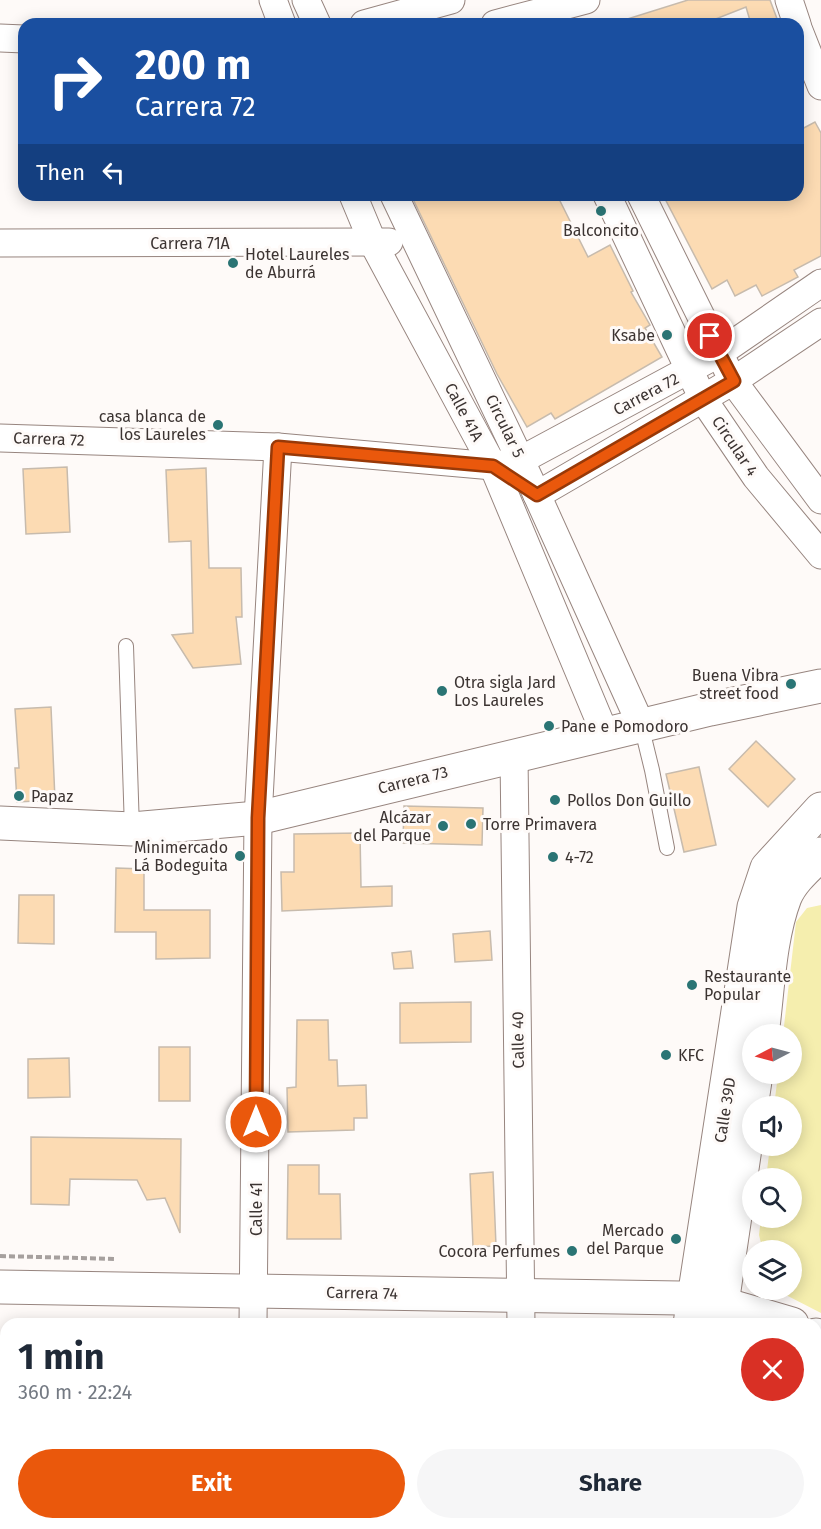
<!DOCTYPE html>
<html lang="en">
<head>
<meta charset="utf-8">
<style>
	:root { --surface:#fff; --page:#f6f6f7; --text:#1f2937; --muted:#747a83; --accent:#ea580c }
	body { margin:0; font-family:"Fira Sans",sans-serif; background:var(--page); color:var(--text); height:100vh; display:flex; flex-direction:column; font-size:22px; white-space:nowrap }
	* { box-sizing:border-box; margin:0 }
	p { font-size:20px; color:var(--muted) }
	.icon { flex:none; width:33px; height:33px; fill:none; stroke:currentColor; stroke-width:2; stroke-linecap:round; stroke-linejoin:round }
	.map { position:relative; flex:1; overflow:hidden }
	.side { position:absolute; left:0px; top:1318px; width:822px; height:212px; display:flex; flex-direction:column; background:var(--surface); border-radius:18px 18px 0 0; box-shadow:0 3px 15px #0003 }
	.side>* { flex:none }
	.guide { position:absolute; left:18px; top:18px; width:786px; height:183px; border-radius:18px; box-shadow:0 3px 15px #0003; background:#1a4fa0; color:#fff; overflow:hidden }
	.needle { width:39px; rotate:264deg }
	.buttons { position:absolute; left:742px; top:1024px; display:grid; gap:12px }
	.buttons a { display:grid; place-items:center; width:60px; height:60px; border-radius:50%; background:var(--surface); box-shadow:0 3px 15px #0003; font-size:30px }
	.pin { position:absolute; display:grid; place-items:center; width:51px; height:51px; color:#fff; margin:-26px; border:3px solid #fff; border-radius:50%; box-shadow:0 2px 6px #0007 }
	.me { position:absolute; width:66px; margin:-33px; rotate:0deg; stroke-linejoin:round; filter:drop-shadow(0 0 4px #0008) }
	.turn { display:flex; align-items:center; gap:21px; height:126px; padding:0 18px; font-size:27px }
	.turn .icon { width:78px; height:78px; stroke-width:2.5 }
	.turn b { display:block; font-size:42px; line-height:51px }
	.then { display:flex; align-items:center; height:57px; padding:0 18px; background:#0003; gap:12px; font-size:22px }
	.round { display:grid; place-items:center; flex:none; width:63px; height:63px; border-radius:32px; background:var(--page) }
	.headline { display:flex; align-items:center; justify-content:space-between; height:102px; padding:0 18px }
	h1 { font-size:36px; font-weight:700; line-height:45px }
	.button { display:flex; gap:12px; margin-top:auto; padding:12px 18px }
	.button a { flex:1; height:69px; border-radius:36px; background:var(--accent); color:#fff; font-size:24px; font-weight:700; line-height:69px; text-align:center }
	.button a+a { background:var(--page); color:var(--text) }
	.map>svg:first-child { display:block }
</style>
</head>
<body>
<div class="map">
<svg width="821" height="1529" viewBox="0 0 821 1529">
	<rect width="100%" height="100%" fill="#fefaf8"/>
	<!-- green -->
	<polygon fill="#f5eeae" points="821,905 821,1313 782,1293 780,1290 792,1290 792,1251 763,1251 759,1235 761,1218 792,1218 792,1179 766,1179 770,1146 792,1146 792,1107 774,1107 778,1074 792,1074 792,1035 783,1035 796,922 807,908"/>
	<!-- building -->
	<g fill="#fcdbb3" stroke="#c7bbad" stroke-width="1.5">
		<polygon points="688,0 770,0 779,24 751,24 746,7 703,24 624,24 624,20"/>
		<polygon points="815,122 821,133 821,256 794,270 798,277 762,296 756,285 735,296 727,280 712,289 663,195 798,195 798,131"/>
		<polygon points="411,195 557,195 588,257 610,245 633,291 631,292 650,325 645,328 662,357 555,419 551,413 527,427 497,374"/>
		<polygon points="67,467 70,532 26,534 23,469"/>
		<polygon points="206,468 209,568 241,568 242,617 236,617 241,664 193,668 172,635 193,633 191,541 169,542 166,470"/>
		<polygon points="51,707 55,800 17,802 15,768 19,768 15,709"/>
		<polygon points="756,741 795,779 768,807 729,769"/>
		<polygon points="699,767 716,845 684,852 666,774"/>
		<polygon points="404,806 483,808 482,845 403,843"/>
		<polygon points="360,833 361,887 392,886 392,906 282,911 281,872 294,872 294,834"/>
		<polygon points="116,868 144,869 144,910 210,910 210,958 156,959 156,932 115,932"/>
		<polygon points="19,895 54,895 54,944 18,943"/>
		<polygon points="490,931 492,960 455,962 453,934"/>
		<polygon points="411,951 413,968 394,969 392,953"/>
		<polygon points="471,1002 471,1042 400,1043 400,1003"/>
		<polygon points="297,1020 328,1020 329,1060 337,1060 338,1086 366,1085 367,1118 354,1118 354,1130 288,1132 287,1088 296,1087"/>
		<rect x="159" y="1047" width="31" height="54"/>
		<polygon points="69,1058 70,1097 28,1098 28,1059"/>
		<polygon points="31,1137 181,1139 180,1233 165,1198 147,1200 137,1180 70,1179 69,1205 31,1204"/>
		<polygon points="288,1165 319,1165 319,1194 340,1194 341,1239 287,1239"/>
		<polygon points="493,1172 496,1246 473,1247 470,1174"/>
	</g>
	<g fill="none" stroke-linecap="round" stroke-linejoin="round">
		<defs>
			<g id="lane">
				<polyline points="126,646 132,829"/>
				<polyline points="641,725 652,770 667,848"/>
			</g>
			<g id="street">
				<polyline points="273,0 282,24"/>
				<polyline points="306,0 317,24"/>
				<polyline points="789,0 797,24"/>
				<polyline points="364,24 451,0"/>
				<polyline points="495,24 586,0"/>
				<polyline points="798,28 821,86"/>
				<polyline points="0,38 24,39"/>
				<polyline points="353,195 373,243 493,466 605,734"/>
				<polyline points="394,195 537,495 641,725"/>
				<polyline points="607,195 703,399 756,477 821,555"/>
				<polyline points="641,195 733,381 821,500"/>
				<polyline points="0,243 389,242"/>
				<polyline points="0,438 278,447 493,466 521,460 718,354 821,283"/>
				<polyline points="537,495 733,381 821,322"/>
				<polyline points="514,756 521,1324"/>
				<polyline points="253,1324 258,818 278,447"/>
				<polyline points="249,1529 249,1524"/>
				<polyline points="516,1529 516,1524"/>
			</g>
			<g id="secondary">
				<polyline points="0,823 132,829 258,818 710,709 821,686"/>
				<path d="M762,1035C768,990 769,939 785,897C792,880 808,867 821,854"/>
				<polyline points="0,1287 680,1298 737,1308 792,1324"/>
				<polyline points="690,1324 754,907 767,868 821,809"/>
				<polyline points="719,1324 756,1074"/>
				<polyline points="816,1335 821,1338"/>
				<polyline points="672,1524 672,1529"/>
				<polyline points="637,1529 639,1524"/>
			</g>
		</defs>
		<!-- lane casing -->
		<use href="#lane" stroke="#97857f" stroke-width="16"/>
		<!-- street casing -->
		<use href="#street" stroke="#97857f" stroke-width="29"/>
		<!-- secondary casing -->
		<use href="#secondary" stroke="#97857f" stroke-width="35"/>
		<!-- path -->
		<polyline stroke="#a6a09e" stroke-width="4" stroke-dasharray="6 3" stroke-linecap="butt" points="0,1256 116,1259"/>
		<!-- lane -->
		<use href="#lane" stroke="#fff" stroke-width="14"/>
		<!-- street -->
		<use href="#street" stroke="#fff" stroke-width="27"/>
		<!-- secondary -->
		<use href="#secondary" stroke="#fff" stroke-width="33"/>
	</g>
	<g fill="none" stroke-linecap="round" stroke-linejoin="round">
		<defs>
			<polyline id="route" points="256,1122 258,818 278,447 493,466 537,495 734,381 710,336"/>
		</defs>
		<!-- route casing -->
		<use href="#route" stroke="#983908" stroke-width="15"/>
		<!-- route -->
		<use href="#route" stroke="#ea580c" stroke-width="10"/>
	</g>
	<!-- markers -->
	<g fill="#2a7474" stroke="#fefaf8" stroke-width="2">
		<circle cx="601" cy="211" r="6"/>
		<circle cx="233" cy="263" r="6"/>
		<circle cx="667" cy="335" r="6"/>
		<circle cx="218" cy="425" r="6"/>
		<circle cx="791" cy="684" r="6"/>
		<circle cx="442" cy="691" r="6"/>
		<circle cx="549" cy="726" r="6"/>
		<circle cx="19" cy="796" r="6"/>
		<circle cx="555" cy="800" r="6"/>
		<circle cx="471" cy="824" r="6"/>
		<circle cx="443" cy="826" r="6"/>
		<circle cx="240" cy="856" r="6"/>
		<circle cx="553" cy="857" r="6"/>
		<circle cx="692" cy="985" r="6"/>
		<circle cx="666" cy="1055" r="6"/>
		<circle cx="676" cy="1239" r="6"/>
		<circle cx="572" cy="1251" r="6"/>
	</g>
	<g text-anchor="middle" dominant-baseline="central" stroke-width="6" stroke-linejoin="round" paint-order="stroke">
		<!-- poi labels -->
		<g font-size="16" fill="#3c3432" stroke="#fefaf8" text-anchor="start">
			<text x="601" y="230" text-anchor="middle">Balconcito</text>
			<text x="245" y="254">Hotel Laureles<tspan x="245" dy="18">de Aburrá</tspan></text>
			<text x="655" y="335" text-anchor="end">Ksabe</text>
			<text x="206" y="416" text-anchor="end">casa blanca de<tspan x="206" dy="18">los Laureles</tspan></text>
			<text x="779" y="675" text-anchor="end">Buena Vibra<tspan x="779" dy="18">street food</tspan></text>
			<text x="454" y="682">Otra sigla Jard<tspan x="454" dy="18">Los Laureles</tspan></text>
			<text x="561" y="726">Pane e Pomodoro</text>
			<text x="31" y="796">Papaz</text>
			<text x="567" y="800">Pollos Don Guillo</text>
			<text x="431" y="817" text-anchor="end">Alcázar<tspan x="431" dy="18">del Parque</tspan></text>
			<text x="483" y="824">Torre Primavera</text>
			<text x="228" y="847" text-anchor="end">Minimercado<tspan x="228" dy="18">Lá Bodeguita</tspan></text>
			<text x="565" y="857">4-72</text>
			<text x="704" y="976">Restaurante<tspan x="704" dy="18">Popular</tspan></text>
			<text x="678" y="1055">KFC</text>
			<text x="664" y="1230" text-anchor="end">Mercado<tspan x="664" dy="18">del Parque</tspan></text>
			<text x="560" y="1251" text-anchor="end">Cocora Perfumes</text>
		</g>
		<!-- street labels -->
		<g font-size="16" fill="#3c3432" stroke="#fefaf8">
			<text x="190" y="243">Carrera 71A</text>
			<text transform="translate(646 394) rotate(-28)">Carrera 72</text>
			<text transform="translate(464 412) rotate(62)">Calle 41A</text>
			<text transform="translate(505 426) rotate(64)">Circular 5</text>
			<text transform="translate(49 439) rotate(2)">Carrera 72</text>
			<text transform="translate(735 446) rotate(56)">Circular 4</text>
			<text transform="translate(413 780) rotate(-14)">Carrera 73</text>
			<text transform="translate(518 1040) rotate(-91)">Calle 40</text>
			<text transform="translate(725 1110) rotate(-81)">Calle 39D</text>
			<text transform="translate(256 1209) rotate(-90)">Calle 41</text>
			<text transform="translate(362 1293) rotate(1)">Carrera 74</text>
		</g>
	</g>
</svg>
<div class="buttons">
<a><svg class="needle" viewBox="-14 -14 28 28"><path d="M0-13l5 13h-10z" fill="#e53935"/><path d="M0 13l5-13h-10z" fill="#747a83"/></svg></a>
<a><svg class="icon" aria-label="sound" viewBox="0 0 24 24"><path d="M4 9h4l5-4v14l-5-4H4zM17 9q2 3 0 6"/></svg></a>
<a><svg class="icon" aria-label="search" viewBox="0 0 24 24"><circle cx="10" cy="10" r="6"/><path d="M15 15l6 6"/></svg></a>
<a><svg class="icon" aria-label="layers" viewBox="0 0 24 24"><path d="M12 4l9 5-9 5-9-5zM3 14l9 5 9-5"/></svg></a>
</div>
<div class="pin" style="left:710px;top:336px;background:#d93025"><svg class="icon" aria-label="arrive" viewBox="0 0 24 24"><path d="M6 21V4h12l-3 4 3 4H6"/></svg></div>
<svg class="me" style="left:256px;top:1122px" viewBox="-20 -20 40 40"><circle r="17" fill="#ea580c" stroke="#fff" stroke-width="3"/><path d="M0-11L8 9 0 5-8 9z" fill="#fff"/></svg>
<div class="guide">
<div class="turn"><svg class="icon" aria-label="right" viewBox="0 0 24 24"><path d="M7 20v-9h11M14 6l5 5-5 5"/></svg><div><b>200 m</b>Carrera 72</div></div>
<div class="then">Then<svg class="icon" aria-label="left" viewBox="0 0 24 24"><path d="M17 20v-9H6M10 6l-5 5 5 5"/></svg></div>
</div>
<section class="side">
<div class="headline"><div><h1>1 min</h1><p>360 m · 22:24</p></div><a class="round" style="background:#d93025;color:#fff"><svg class="icon" aria-label="close" viewBox="0 0 24 24"><path d="M6 6l12 12M18 6L6 18"/></svg></a></div>
<div class="button"><a>Exit</a><a>Share</a></div>
</section>
</div>
</body>
</html>
